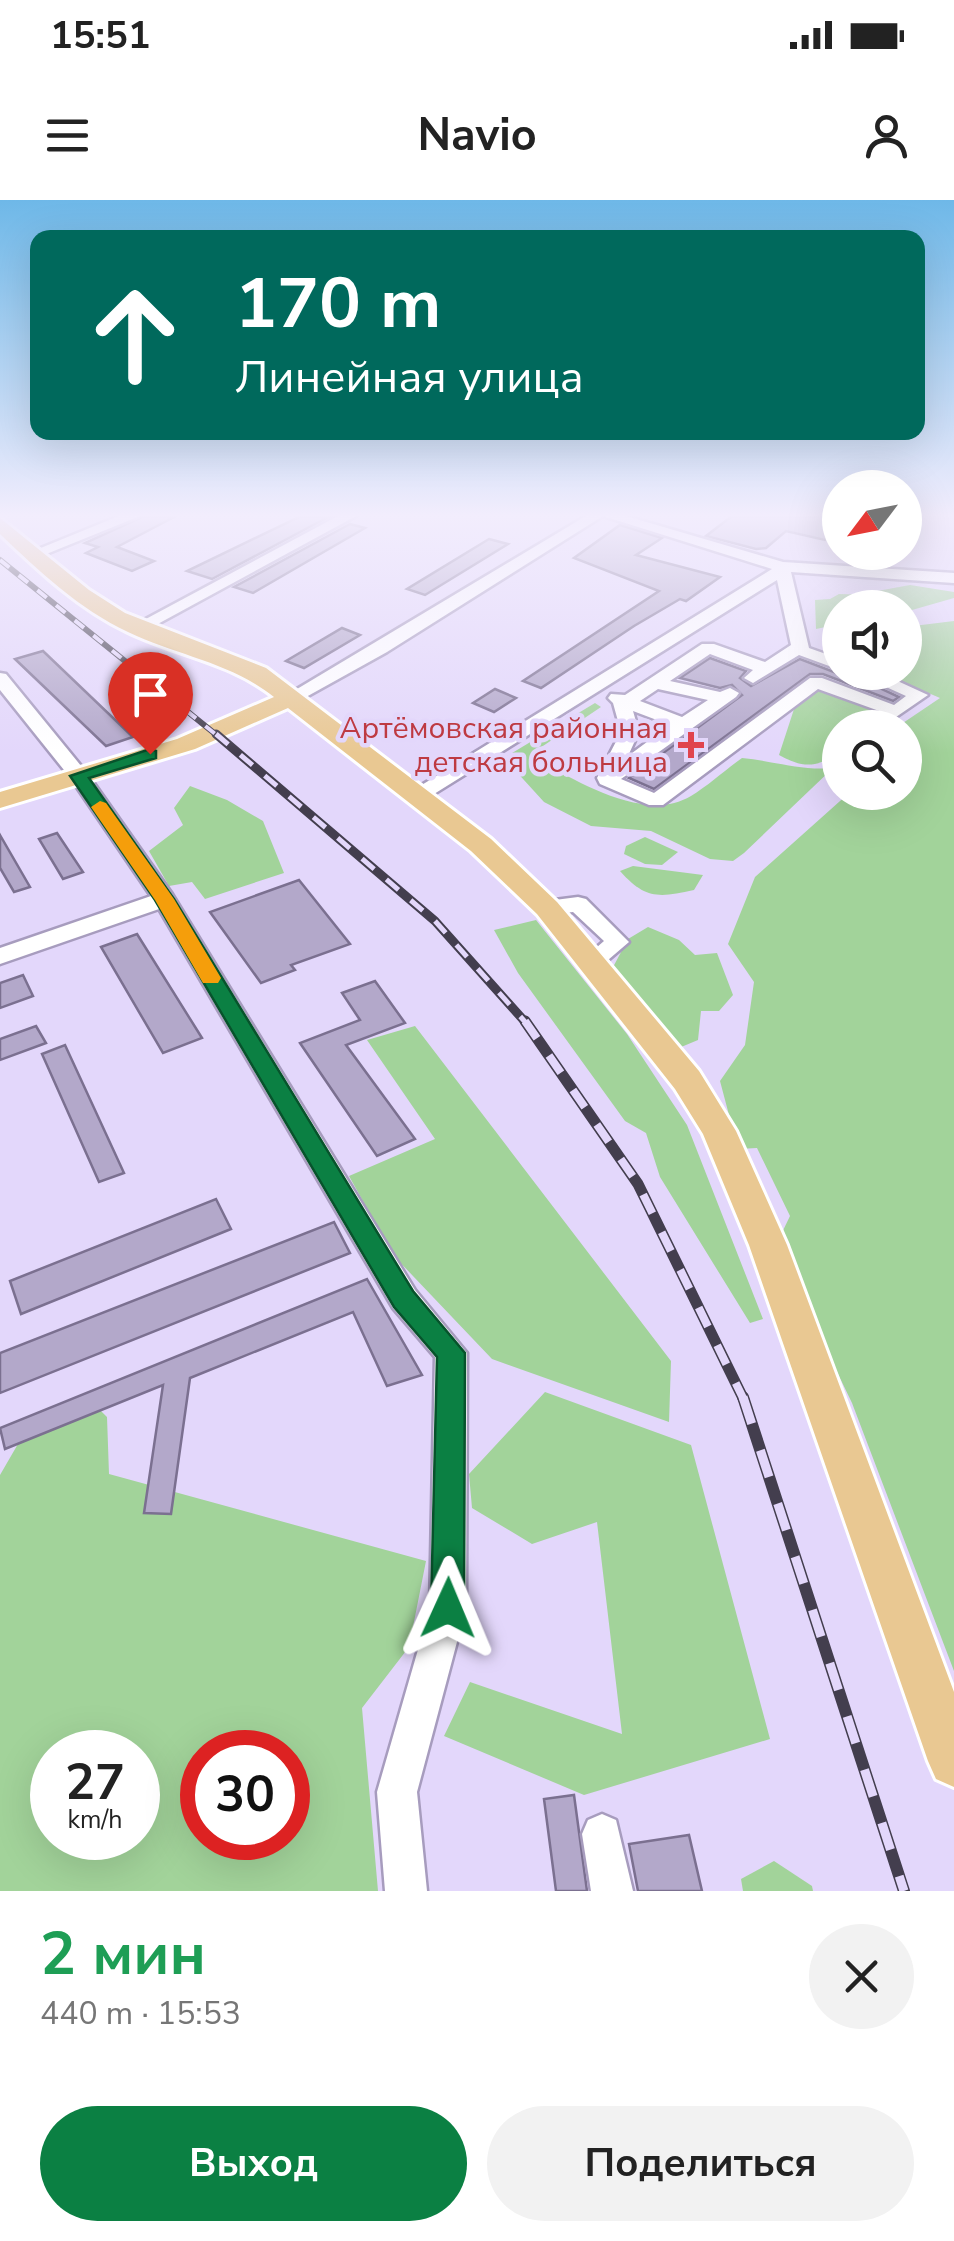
<!DOCTYPE html>
<html lang="ru">
<head>
<meta charset="utf-8">
<style>
	:root { --surface:#fff; --page:#f2f2f2; --text:#222; --muted:#767676; --accent:#0b8043 }
	body { margin:0; font-family:"Nunito Sans",sans-serif; background:var(--page); color:var(--text); height:100vh; display:flex; flex-direction:column; font-size:38px; white-space:nowrap }
	* { box-sizing:border-box; margin:0 }
	p { font-size:32px; color:var(--muted) }
	.icon { flex:none; width:55px; height:55px; fill:none; stroke:currentColor; stroke-width:2; stroke-linecap:round; stroke-linejoin:round }
	.map { position:relative; height:1691px; overflow:hidden }
	.sheet { display:flex; flex-direction:column; background:var(--surface); flex:1 }
	.sheet>* { flex:none }
	.banner { position:absolute; left:30px; top:30px; width:895px; height:210px; border-radius:20px; box-shadow:0 10px 40px #0002; background:#00695c; color:#fff; overflow:hidden }
	.needle { width:65px; rotate:238deg }
	.buttons { position:absolute; left:822px; top:270px; display:grid; gap:20px }
	.buttons a { display:grid; place-items:center; width:100px; height:100px; border-radius:50%; background:var(--surface); box-shadow:0 10px 40px #0002; font-size:50px }
	.speed { position:absolute; left:30px; top:1530px; display:flex; gap:20px; font-size:50px; font-weight:700; text-align:center }
	.speed>* { display:grid; place-content:center; width:130px; height:130px; border-radius:50%; background:var(--surface); box-shadow:0 10px 40px #0002; line-height:1 }
	.speed small { font-size:25px; font-weight:400 }
	.speed .limit { border:15px solid #d22; background:#fff; color:#111 }
	.pin { position:absolute; display:grid; place-items:center; width:85px; height:85px; color:#fff; margin:-102px -42px; border-radius:50% 50% 50% 0; rotate:-45deg; box-shadow:0 0 10px #0007 }
	.pin .icon { rotate:45deg }
	.me { position:absolute; width:110px; margin:-55px; rotate:1deg; stroke-linejoin:round; filter:drop-shadow(0 0 8px #0008) }
	.turn { display:flex; align-items:center; gap:35px; height:210px; padding:0 40px; font-size:45px }
	.turn .icon { width:130px; height:130px; stroke-width:2.5 }
	.turn b { display:block; font-size:70px; line-height:85px }
	.round { display:grid; place-items:center; flex:none; width:105px; height:105px; border-radius:52px; background:var(--page) }
	.head { display:flex; align-items:center; justify-content:space-between; height:170px; padding:0 40px }
	h1 { font-size:60px; font-weight:700; line-height:75px; color:#1e9e55 }
	.action { display:flex; gap:20px; margin-top:auto; padding:20px 40px }
	.action a { flex:1; height:115px; border-radius:60px; background:var(--accent); color:#fff; font-size:40px; font-weight:700; line-height:115px; text-align:center }
	.action a+a { background:var(--page); color:var(--text) }
	.status { display:flex; justify-content:space-between; align-items:center; height:70px; padding:0 50px; background:var(--surface); direction:ltr }
	.status svg { height:28px; fill:currentColor }
	header { display:flex; justify-content:space-between; align-items:center; height:130px; padding:0 40px; background:var(--surface); font-size:45px; font-weight:700 }
	.map>svg:first-child { display:block }
</style>
</head>
<body>
<div class="status"><b>15:51</b><svg viewBox="0 0 49 12"><path d="M0 12V9h3v3zM5 12V6h3v6zM10 12V3h3v9zM15 12V0h3v12zM26 1h20v11H26zM47 4h2v5h-2z"/></svg></div>
<header><svg class="icon" aria-label="menu" viewBox="0 0 24 24"><path d="M4 6h16M4 12h16M4 18h16"/></svg>Navio<svg class="icon" aria-label="person" viewBox="0 0 24 24"><circle cx="12" cy="8" r="4"/><path d="M4 21q1-7 8-7t8 7"/></svg></header>
<div class="map">
<svg width="954" height="1691" viewBox="0 0 954 1691">
	<rect width="100%" height="100%" fill="#e3d7fb"/>
	<!-- green -->
	<g fill="#a2d39a" fill-rule="evenodd">
		<polygon points="910,385 954,392 954,398 905,412 905,408 872,392"/>
		<polygon points="839,394 872,395 898,406 840,408 840,424 816,429 815,400 830,399"/>
		<polygon points="954,421 954,1471 852,1203 776,1045 790,1016 757,948 738,949 720,881 745,845 754,782 728,744 755,677 849,593 905,592 905,528 897,527 940,498 882,473 905,472 905,427"/>
		<path d="M820,486L891,514L875,526L857,522L840,528V550C819,568 804,569 779,555L796,503Z"/>
		<path d="M595,503L601,507L540,548L541,562C581,583 646,623 691,596C709,585 725,570 742,558C774,561 801,571 833,568L744,653L733,661L710,659L651,631L591,626L544,602L504,558Z"/>
		<polygon points="190,586 227,600 263,621 284,673 205,699 192,682 169,686 149,651 183,625 174,608"/>
		<polygon points="645,637 678,652 662,665 645,664 624,654 626,646"/>
		<path d="M633,666L703,675L694,690C658,698 645,699 620,671Z"/>
		<polygon points="536,720 627,834 687,925 763,1119 750,1123 660,977 646,933 625,921 518,773 494,730"/>
		<polygon points="648,727 679,740 695,755 717,753 733,795 719,811 701,811 698,840 674,850 612,769 628,739"/>
		<polygon points="415,826 671,1161 669,1222 492,1159 393,1055 349,976 435,939 367,840"/>
		<polygon points="545,1192 691,1245 770,1539 584,1595 444,1536 470,1482 622,1534 597,1322 532,1344 472,1308 469,1274"/>
		<path d="M92,1202L107,1217L109,1274L426,1361L409,1447L362,1508L378,1691H0V1275L22,1237ZM52,1552H138V1638H52ZM202,1552H288V1638H202Z"/>
		<polygon points="774,1661 812,1686 813,1691 743,1691 741,1679"/>
	</g>
	<!-- building -->
	<g fill="#b3a8ca" stroke="#7b7090" stroke-width="2.5">
		<polygon points="144,316 176,316 117,347 154,361 132,371 86,353 98,347 85,343"/>
		<polygon points="301,316 328,317 212,379 187,371"/>
		<polygon points="732,316 840,316 840,326 825,340 786,331 766,348 756,349 706,336"/>
		<polygon points="350,324 365,328 253,393 234,387"/>
		<polygon points="620,325 662,338 636,355 720,377 686,401 680,399 634,426 541,488 523,481 659,391 574,358"/>
		<polygon points="489,339 508,344 425,395 407,389"/>
		<polygon points="342,428 360,435 304,468 286,461"/>
		<polygon points="43,451 133,537 106,546 15,459"/>
		<polygon points="710,458 746,471 740,478 751,486 800,459 839,474 848,473 899,497 893,501 823,474 810,474 654,589 629,578 742,495 732,485 720,488 680,478"/>
		<polygon points="495,489 516,498 494,512 473,503"/>
		<polygon points="57,633 83,672 63,679 39,639"/>
		<polygon points="0,635 30,687 14,692 0,668"/>
		<polygon points="299,680 350,744 291,765 295,770 261,783 210,712"/>
		<polygon points="137,734 202,838 163,853 101,747"/>
		<polygon points="23,775 33,796 0,808 0,783"/>
		<polygon points="375,781 405,823 346,845 415,939 377,956 300,843 360,820 342,793"/>
		<polygon points="36,826 46,843 0,860 0,839"/>
		<polygon points="65,845 124,973 99,982 42,854"/>
		<polygon points="216,999 231,1029 21,1114 10,1081"/>
		<polygon points="334,1022 350,1053 0,1193 0,1153"/>
		<polygon points="367,1079 422,1175 387,1186 353,1112 190,1178 171,1314 144,1313 163,1185 5,1249 0,1228"/>
		<polygon points="574,1595 587,1691 556,1691 544,1599"/>
		<polygon points="689,1635 702,1691 638,1691 629,1644"/>
	</g>
	<g fill="none" stroke-linecap="round" stroke-linejoin="round">
		<defs>
			<g id="minor">
				<polygon points="119,316 140,316 39,357 26,354"/>
				<polygon points="338,316 356,316 143,432 129,428"/>
				<polygon points="586,316 603,316 387,452 297,502 291,503 282,498"/>
				<path d="M603,316H626L783,362L954,373V383L791,372L809,448L840,459V470L799,455L753,483L744,478L753,470L710,454L670,481L720,492L730,488L739,493L736,497L621,579L654,593L810,478H822L894,505L906,496L853,472H878L928,495L896,517L818,489L663,605H649L600,584L597,578L621,532L613,503L608,498L611,494L625,495L702,444H714L765,462L791,445L777,380L426,599H412V591L772,369ZM658,489L708,500L682,517L640,501ZM633,511L670,525L628,556L639,532Z"/>
				<polygon points="0,473 6,474 86,572 172,694 415,1090 467,1153 466,1408 417,1592 427,1691 385,1691 377,1592 430,1408 435,1157 393,1108 159,709 0,764 0,748 151,696 72,580 0,490"/>
				<polygon points="578,697 586,699 629,742 601,766 593,769 581,761 604,741 573,712 547,715 536,708 547,701"/>
				<polygon points="602,1614 616,1620 633,1691 591,1691 582,1634 588,1620"/>
			</g>
			<path id="major" d="M0,318L89,390L125,413L266,468L491,639L557,702L699,871L736,931L787,1045L954,1492V1587L936,1579L928,1561L749,1045L703,934L675,889L537,714L471,651L288,508L195,549L0,608V592L177,539L274,497C230,462 178,456 128,432C79,409 39,371 0,334Z"/>
		</defs>
		<!-- minor casing -->
		<use href="#minor" stroke="#a79cbe" stroke-width="5"/>
		<!-- major casing -->
		<use href="#major" stroke="#fff" stroke-width="6"/>
		<!-- minor -->
		<use href="#minor" fill="#fff" fill-rule="evenodd"/>
		<!-- major -->
		<use href="#major" fill="#e9c892" fill-rule="evenodd"/>
		<defs>
			<polyline id="rail-far3" points="0,360 219,537"/>
			<polyline id="rail-far2" points="216,534 435,721 527,824"/>
			<polyline id="rail-far1" points="525,821 638,984 744,1200"/>
			<polyline id="rail" points="743,1197 904,1691"/>
		</defs>
		<!-- rail-far3 casing -->
		<use href="#rail-far3" stroke="#433e4e" stroke-width="6"/>
		<!-- rail-far2 casing -->
		<use href="#rail-far2" stroke="#433e4e" stroke-width="9"/>
		<!-- rail-far1 casing -->
		<use href="#rail-far1" stroke="#433e4e" stroke-width="11"/>
		<!-- rail casing -->
		<use href="#rail" stroke="#433e4e" stroke-width="12"/>
		<!-- rail-far3 -->
		<use href="#rail-far3" stroke="#e3d7fb" stroke-width="4" stroke-dasharray="12" stroke-linecap="butt"/>
		<!-- rail-far2 -->
		<use href="#rail-far2" stroke="#e3d7fb" stroke-width="5" stroke-dasharray="16" stroke-linecap="butt"/>
		<!-- rail-far1 -->
		<use href="#rail-far1" stroke="#e3d7fb" stroke-width="8" stroke-dasharray="21" stroke-linecap="butt"/>
		<!-- rail -->
		<use href="#rail" stroke="#e3d7fb" stroke-width="9" stroke-dasharray="28" stroke-linecap="butt"/>
	</g>
	<!-- sky -->
	<linearGradient id="sky" x2="0" y2="1"><stop stop-color="#6eb8e8"/><stop offset="0.57" stop-color="#f2edfd"/><stop offset="1" stop-color="#f2edfd" stop-opacity="0"/></linearGradient>
	<rect width="954" height="553" fill="url(#sky)"/>
	<!-- route -->
	<polygon fill="#0b8043" stroke="#07532c" stroke-width="2.5" points="150,549 156,551 156,558 89,578 174,699 413,1091 465,1153 464,1408 459,1420 448,1425 436,1420 431,1408 437,1157 394,1107 155,700 70,576"/>
	<!-- slow -->
	<polygon fill="#f59e0b" points="100,601 106,603 174,699 221,778 218,783 203,783 155,700 91,607"/>
	<!-- markers -->
	<path fill="#e0444e" stroke="#e3d7fb" stroke-width="4" d="M686 530h10v10h10v10h-10v10h-10v-10h-10v-10h10z"/>
	<g text-anchor="middle" dominant-baseline="central" stroke-width="9" stroke-linejoin="round" paint-order="stroke">
		<!-- far-health labels -->
		<g font-size="30" fill="#be3a42" stroke="#e3d7fb" text-anchor="end">
			<text x="668" y="528">Артёмовская районная<tspan x="668" dy="34">детская больница</tspan></text>
		</g>
	</g>
</svg>
<div class="buttons">
<a><svg class="needle" viewBox="-14 -14 28 28"><path d="M0-13l5 13h-10z" fill="#e53935"/><path d="M0 13l5-13h-10z" fill="#767676"/></svg></a>
<a><svg class="icon" aria-label="sound" viewBox="0 0 24 24"><path d="M4 9h4l5-4v14l-5-4H4zM17 9q2 3 0 6"/></svg></a>
<a><svg class="icon" aria-label="search" viewBox="0 0 24 24"><circle cx="10" cy="10" r="6"/><path d="M15 15l6 6"/></svg></a>
</div>
<div class="speed"><div>27<small>km/h</small></div><div class="limit">30</div></div>
<div class="pin" style="left:150px;top:554px;background:#d93025"><svg class="icon" aria-label="arrive" viewBox="0 0 24 24"><path d="M6 21V4h12l-3 4 3 4H6"/></svg></div>
<svg class="me" style="left:448px;top:1408px" viewBox="-20 -20 40 40"><path d="M0-17L14 15 0 8-14 15z" fill="#0b8043" stroke="#fff" stroke-width="4"/></svg>
<div class="banner">
<div class="turn"><svg class="icon" aria-label="ahead" viewBox="0 0 24 24"><path d="M12 20V5M6 11l6-6 6 6"/></svg><div><b>170 m</b>Линейная улица</div></div>
</div>
</div>
<section class="sheet">
<div class="head"><div><h1>2 мин</h1><p>440 m · 15:53</p></div><a class="round"><svg class="icon" aria-label="close" viewBox="0 0 24 24"><path d="M6 6l12 12M18 6L6 18"/></svg></a></div>
<div class="action"><a>Выход</a><a>Поделиться</a></div>
</section>
</body>
</html>
